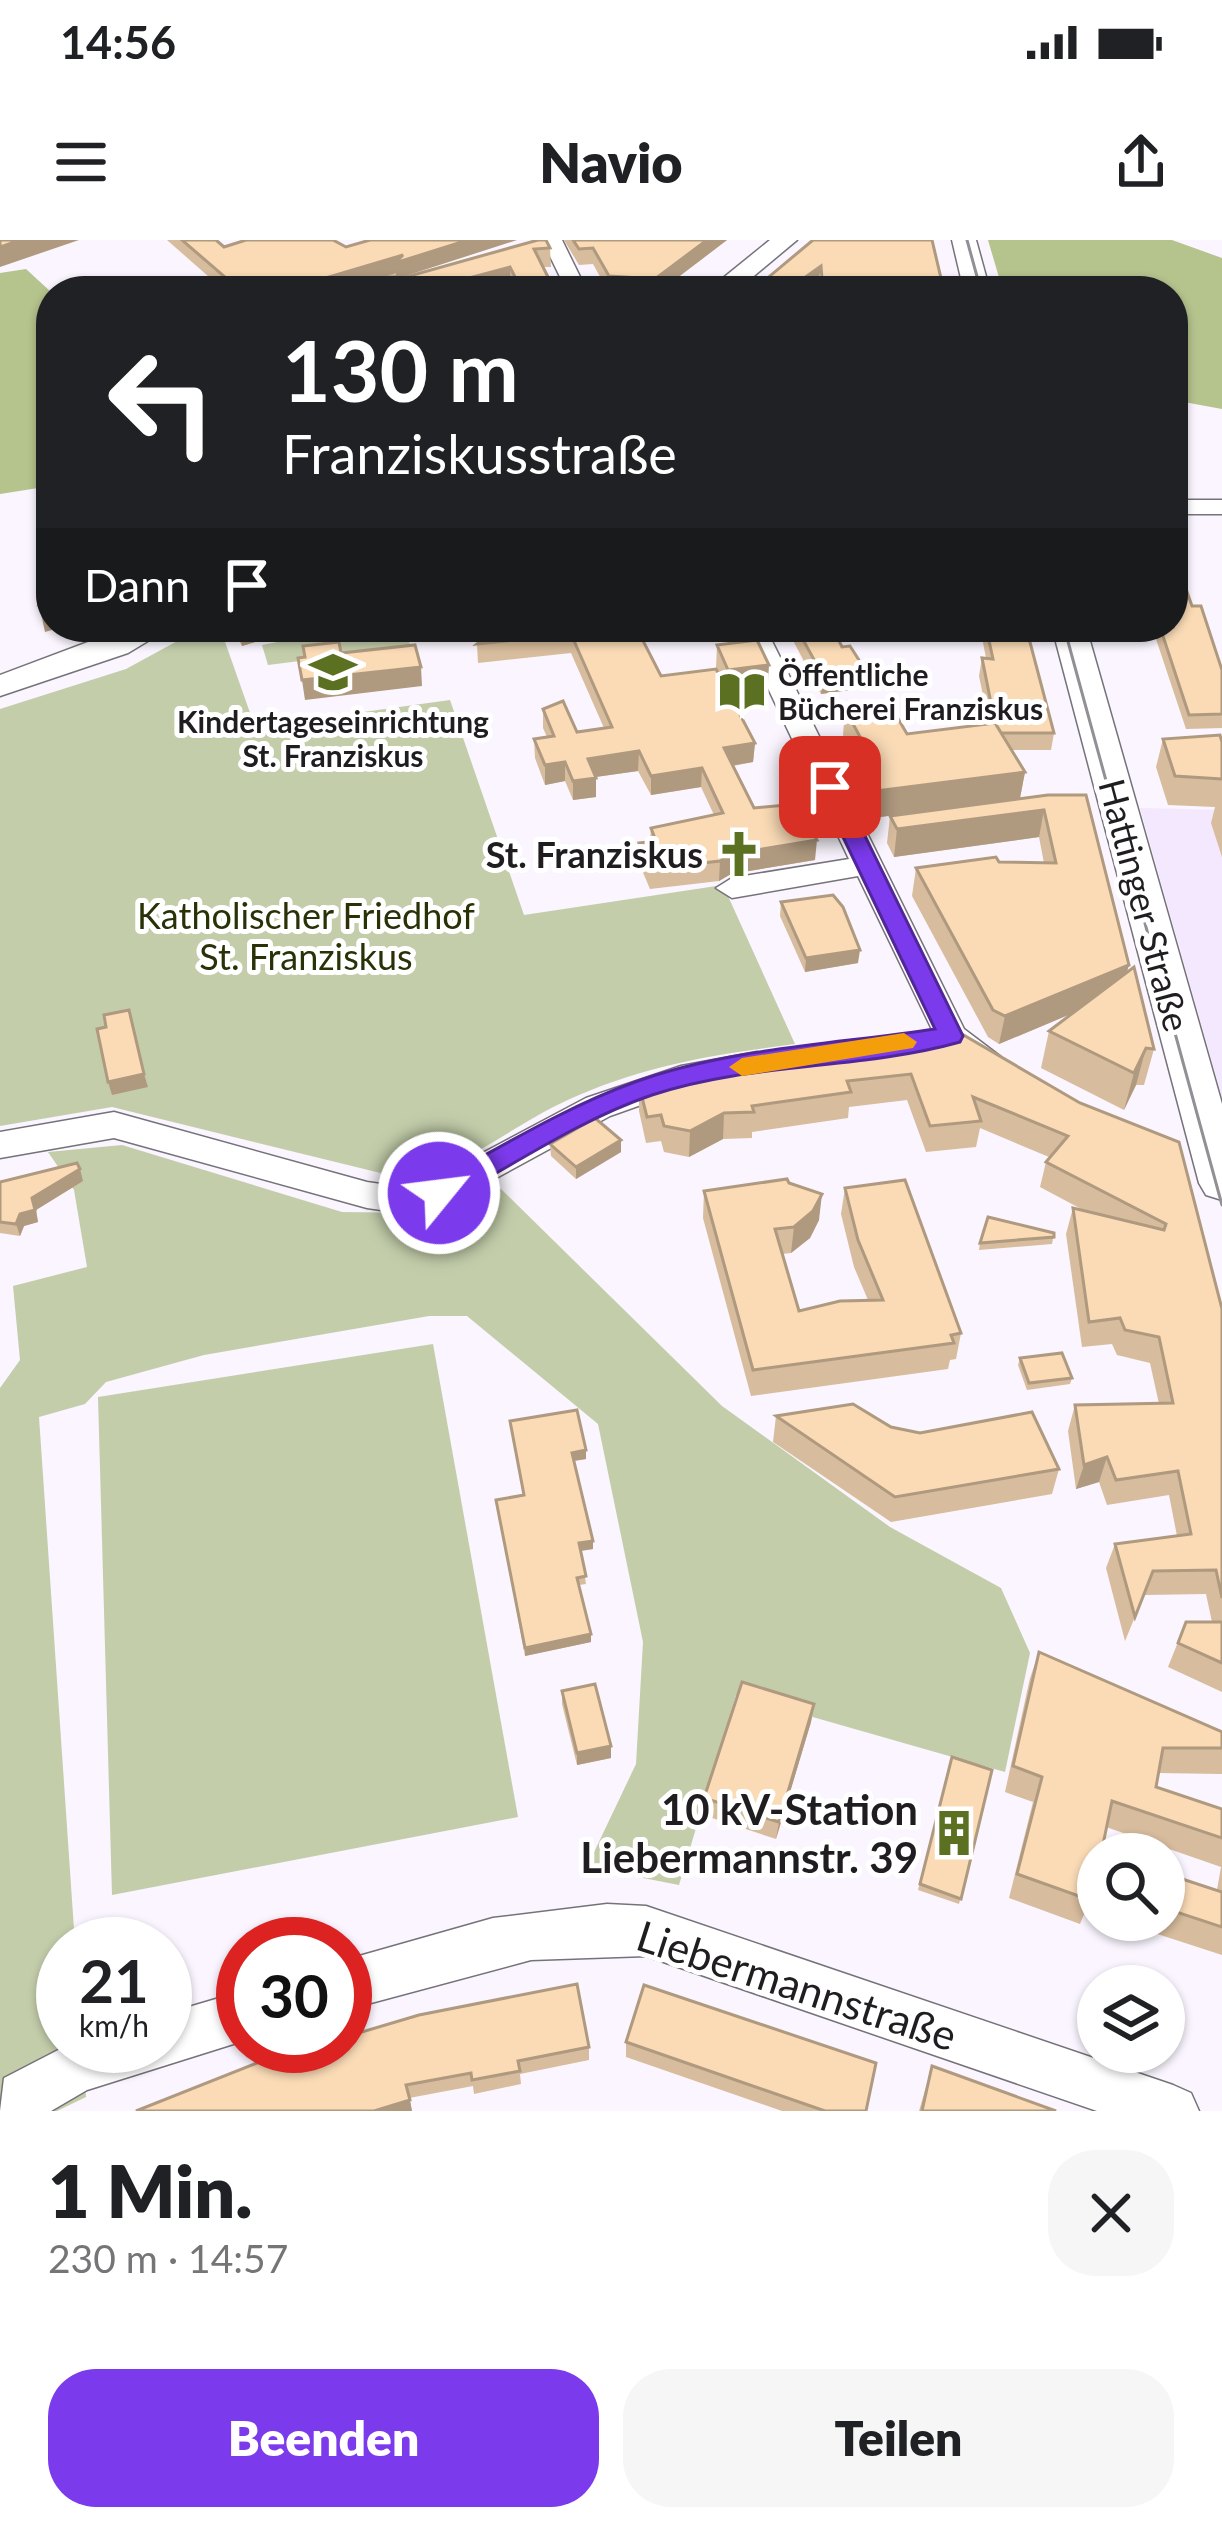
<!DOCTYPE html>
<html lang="de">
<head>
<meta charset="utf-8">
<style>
	:root { --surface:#fff; --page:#f6f6f6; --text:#202124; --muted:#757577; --accent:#7c3aed }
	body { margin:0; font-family:Lato,sans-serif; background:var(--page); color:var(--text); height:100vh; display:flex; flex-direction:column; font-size:45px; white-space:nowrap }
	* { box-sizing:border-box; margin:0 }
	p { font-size:39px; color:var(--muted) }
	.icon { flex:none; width:66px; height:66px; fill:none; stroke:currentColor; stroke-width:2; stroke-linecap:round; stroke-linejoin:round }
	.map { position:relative; height:1871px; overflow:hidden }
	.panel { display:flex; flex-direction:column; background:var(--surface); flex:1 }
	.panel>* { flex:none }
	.hud { position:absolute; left:36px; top:36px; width:1152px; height:366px; border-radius:48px; box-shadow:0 3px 9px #0004; background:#202124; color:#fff; overflow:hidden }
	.fabs { position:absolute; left:1077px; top:1593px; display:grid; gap:24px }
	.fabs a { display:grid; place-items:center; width:108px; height:108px; border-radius:50%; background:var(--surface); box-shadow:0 3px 9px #0004; font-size:60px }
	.speed { position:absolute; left:36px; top:1677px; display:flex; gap:24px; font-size:60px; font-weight:700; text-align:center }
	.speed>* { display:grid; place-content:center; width:156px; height:156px; border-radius:50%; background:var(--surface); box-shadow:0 3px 9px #0004; line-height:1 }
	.speed small { font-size:30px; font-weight:400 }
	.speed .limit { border:18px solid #d22; background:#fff; color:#111 }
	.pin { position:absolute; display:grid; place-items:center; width:102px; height:102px; color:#fff; margin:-51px; border-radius:24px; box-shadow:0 6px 18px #0006 }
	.me { position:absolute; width:132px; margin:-66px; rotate:61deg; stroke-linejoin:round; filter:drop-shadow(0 0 9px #0008) }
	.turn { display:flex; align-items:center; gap:42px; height:252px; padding:0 48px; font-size:54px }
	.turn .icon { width:156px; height:156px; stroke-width:2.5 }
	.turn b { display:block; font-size:84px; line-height:102px }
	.then { display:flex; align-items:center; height:114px; padding:0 48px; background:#0003; gap:24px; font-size:45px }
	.round { display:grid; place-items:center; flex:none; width:126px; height:126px; border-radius:48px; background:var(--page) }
	.summary { display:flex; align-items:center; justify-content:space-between; height:204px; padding:0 48px }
	h1 { font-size:72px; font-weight:800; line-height:90px }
	.action { display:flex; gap:24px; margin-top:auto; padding:24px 48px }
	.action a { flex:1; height:138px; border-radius:48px; background:var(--accent); color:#fff; font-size:48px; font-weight:800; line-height:138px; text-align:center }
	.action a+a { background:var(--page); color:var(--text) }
	.status { display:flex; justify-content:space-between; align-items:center; height:84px; padding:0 60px; background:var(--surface); direction:ltr }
	.status svg { height:33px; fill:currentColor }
	header { display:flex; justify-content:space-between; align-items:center; height:156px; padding:0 48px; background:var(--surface); font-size:54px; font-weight:800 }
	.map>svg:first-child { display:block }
</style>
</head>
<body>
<div class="status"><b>14:56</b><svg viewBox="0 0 49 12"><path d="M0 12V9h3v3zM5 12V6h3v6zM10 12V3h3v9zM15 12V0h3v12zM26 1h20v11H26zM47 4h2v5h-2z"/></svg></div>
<header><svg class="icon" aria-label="menu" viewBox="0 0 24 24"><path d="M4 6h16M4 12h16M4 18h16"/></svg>Navio<svg class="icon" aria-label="share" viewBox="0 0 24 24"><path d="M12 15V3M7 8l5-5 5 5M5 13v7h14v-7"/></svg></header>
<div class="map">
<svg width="1222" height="1871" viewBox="0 0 1222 1871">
	<rect width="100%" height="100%" fill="#faf5fe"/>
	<!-- commercial -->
	<polygon fill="#f3e8fd" points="1140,568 1222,570 1222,857"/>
	<!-- green -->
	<g fill="#c3cdaa">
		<path d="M203,387L224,399L255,487L450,460L524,675L723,645L795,804C715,815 655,823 579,855C516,881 475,924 405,939L112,867L0,886V469L126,429Z"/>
		<polygon points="354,387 404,387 411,407 268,425 262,405"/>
		<polygon points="122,905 342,972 419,973 501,949 722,1166 890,1287 1001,1348 1030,1413 1005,1532 736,1455 679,1645 587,1627 636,1524 643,1402 598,1184 467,1076 429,1076 204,1115 106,1142 85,1164 39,1177 75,1704 63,1704 63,1806 82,1806 86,1857 57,1871 0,1871 0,1148 20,1120 13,1046 87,1027 74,950 48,912"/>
		<polygon points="433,1104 518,1577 112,1655 98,1157"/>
	</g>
	<!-- forest -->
	<g fill="#b5c38d">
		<polygon points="988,0 1172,0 1222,18 1222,169 1173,160 1173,51 1003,51"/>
		<polygon points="26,29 51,52 51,83 42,97 51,114 51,246 0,254 0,33"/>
	</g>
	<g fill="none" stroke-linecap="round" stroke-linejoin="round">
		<defs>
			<g id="minor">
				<polygon points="542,0 562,0 587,51 567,51"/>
				<rect x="1173" y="260" width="49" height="14"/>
				<polygon points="739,387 765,387 964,789 1001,817 996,825 972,825 939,804 858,636 732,658 716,648 732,638 849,619"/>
				<polygon points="757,812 769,816 774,824 769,832 686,849 610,876 452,962 409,974 367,968 114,898 0,918 0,892 114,872 367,942 409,948 428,942 586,858 681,826"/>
				<polygon points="607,1664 646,1666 1173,1845 1191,1853 1199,1871 1097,1871 646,1716 531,1720 345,1770 345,1720 493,1678"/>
				<polygon points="243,1751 243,1801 87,1850 51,1871 0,1871 4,1838 66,1806 165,1806 165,1774"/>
			</g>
			<g id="major">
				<polygon points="770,0 797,0 736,51 707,51"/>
				<polygon points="952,0 976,0 990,51 964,51"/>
				<polygon points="128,387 171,387 128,413 0,456 0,435"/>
				<polygon points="1052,387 1086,387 1222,864 1222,960 1206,955 1199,943"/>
			</g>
		</defs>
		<!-- minor casing -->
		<use href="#minor" stroke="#76727a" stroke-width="3"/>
		<!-- major casing -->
		<use href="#major" stroke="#76727a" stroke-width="3"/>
		<!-- minor -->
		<use href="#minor" fill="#fff" fill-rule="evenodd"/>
		<!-- major -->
		<use href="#major" fill="#fff" fill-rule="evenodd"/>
		<!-- tram -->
		<g stroke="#928f95" stroke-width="3">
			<polyline points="967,0 981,51"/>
			<polyline points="1064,387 1222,965"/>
		</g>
	</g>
	<!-- wall -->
	<g fill="#d7bc9d">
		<polygon points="167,0 216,0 224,7 333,0 404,37 538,0 550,8 551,27 543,27 555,51 513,51 511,46 492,51 366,51 377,39 337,51 225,51"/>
		<polygon points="564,0 727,0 660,51 608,51 593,24 579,25"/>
		<polygon points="1192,366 1222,430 1222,488 1186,489 1152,387 1173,387"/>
		<polygon points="232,387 303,387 242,406"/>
		<polygon points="636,387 661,436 716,429 717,405 767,461 735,465 755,503 753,522 733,526 754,568 815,620 731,634 719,641 650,649 639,623 639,603 650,602 651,588 714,575 701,547 651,555 638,531 596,537 596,557 573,560 565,541 545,545 535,518 534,499 547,497 543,488 543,469 577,492 604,488 571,413 478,423 477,404"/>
		<polygon points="786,387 832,387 864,448 821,454"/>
		<polygon points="980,387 1037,387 1035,399 1029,399 1054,493 1051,510 1012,510 1025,532 1020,558 873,578 856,548 859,526 843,495 845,469 907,494 989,484 979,436 982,418 986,418"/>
		<polygon points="1163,499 1222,502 1222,617 1211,583 1215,567 1168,565 1156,527"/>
		<polygon points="1048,555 1127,732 1154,809 1144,845 1136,845 1124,870 1041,828 1049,791 1073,773 999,804 988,797 912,656 916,628 999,622 1044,623 1039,597 894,617 887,603 890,576"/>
		<polygon points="781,662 858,723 805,732 780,676"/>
		<polygon points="945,789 1080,863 1179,902 1222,1069 1222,1452 1168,1427 1186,1382 1212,1382 1206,1354 1144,1355 1125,1401 1106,1328 1115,1304 1177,1296 1169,1255 1107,1265 1099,1242 1076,1249 1068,1191 1075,1165 1159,1164 1150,1123 1117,1115 1112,1104 1082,1107 1066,994 1073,968 1085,971 1040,947 1046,922 1049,917 980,888 976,907 926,912 907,860 849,867 848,878 752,892 752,898 723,899 689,917 664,912 661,901 646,903 639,871 639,845 709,837 709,829"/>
		<polygon points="550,904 621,912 576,939 551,916"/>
		<polygon points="83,941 36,970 38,982 24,986 20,996 0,993 0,942"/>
		<polygon points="789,943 819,980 810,998 791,1013 782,1014 799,1071 868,1060 854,1027 841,974 845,948 961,1093 956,1119 950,1120 948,1129 751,1156 703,978 704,951"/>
		<polygon points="1054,993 1052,1004 979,1010 980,1003"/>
		<polygon points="1020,1118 1072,1138 1070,1144 1027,1150 1018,1125"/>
		<polygon points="776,1176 891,1187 1059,1229 1052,1254 891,1282 773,1202"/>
		<polygon points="510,1181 586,1219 574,1221 593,1309 581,1311 586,1344 579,1345 591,1402 525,1416 496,1260 523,1255"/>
		<polygon points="1039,1412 1222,1492 1222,1534 1158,1533 1156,1547 1222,1569 1222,1715 1139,1688 1141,1680 1164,1680 1164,1633 1217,1650 1221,1627 1106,1587 1090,1660 1080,1684 1009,1658 1033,1562 1005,1552 1030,1438"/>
		<polygon points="562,1451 611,1518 577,1525 562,1464"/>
		<polygon points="814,1464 811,1482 776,1599 703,1575 704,1558"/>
		<polygon points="952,1517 992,1530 959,1664 918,1650"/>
		<polygon points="626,1802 866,1871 782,1871 626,1817"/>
		<polygon points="589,1807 589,1820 520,1834 521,1844 474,1854 473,1846 409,1858 412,1871 136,1871"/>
		<polygon points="932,1826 1056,1871 919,1871"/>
	</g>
	<!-- shaded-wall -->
	<g fill="#af997f">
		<polygon points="20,0 79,0 0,27 0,7"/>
		<polygon points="468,0 517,0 396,39 396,33 337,51 282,51 403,15"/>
		<polygon points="707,0 727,0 660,51 655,51 655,39"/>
		<polygon points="821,26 819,40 805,51 786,51"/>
		<polygon points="510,27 511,46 492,51 421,51"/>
		<polygon points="51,360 51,387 62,387 45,392 39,364"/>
		<polygon points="239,387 303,387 242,406"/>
		<polygon points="643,387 727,387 727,389 643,398"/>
		<polygon points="769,425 767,461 726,466 728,430"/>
		<polygon points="421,427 422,446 305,460 302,440"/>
		<polygon points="866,431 864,448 821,454 823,436"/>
		<polygon points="755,503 753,522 723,527 724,508"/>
		<polygon points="639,511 638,531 588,538 588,519"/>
		<polygon points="565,522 565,541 545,545 545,525"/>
		<polygon points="702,528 701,547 651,555 651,536"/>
		<polygon points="1025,532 1020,558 873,578 876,551"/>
		<polygon points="596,538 596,557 573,560 573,541"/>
		<polygon points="1044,570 1039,597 894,617 897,589"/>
		<polygon points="817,600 815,620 731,634 719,641 720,621 732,614"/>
		<polygon points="860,710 858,723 805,732 806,718"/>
		<polygon points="1129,725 1121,753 999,804 1005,776"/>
		<polygon points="1146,808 1136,845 1124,870 1134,833"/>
		<polygon points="144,834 148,847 112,855 108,842"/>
		<polygon points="724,873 723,899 689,917 690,891"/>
		<polygon points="621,900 621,912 576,939 576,927"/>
		<polygon points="80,929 83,941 36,970 38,982 24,986 20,996 16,984 20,974 32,958"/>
		<polygon points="822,954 819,980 810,998 791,1013 794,987"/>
		<polygon points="586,1210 586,1219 573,1221 572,1213"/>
		<polygon points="1107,1217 1099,1242 1076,1249 1084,1225"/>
		<polygon points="593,1301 593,1309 579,1311 579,1303"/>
		<polygon points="591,1394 591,1402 525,1416 525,1408"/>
		<polygon points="814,1464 811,1482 776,1599 779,1582"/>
		<polygon points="611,1506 611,1518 577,1525 577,1513"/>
		<polygon points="410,1860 412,1871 374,1871"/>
	</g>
	<!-- building -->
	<g fill="#fadbb6" stroke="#af997f" stroke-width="3">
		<polygon points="0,0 20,0 0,7"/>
		<polygon points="182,0 216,0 224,7 246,0 333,0 346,7 370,0 468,0 395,23 403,15 282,51 263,51 257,47 253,51 241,51"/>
		<polygon points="538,0 546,0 550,8 534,9 555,51 522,51 510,27 421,51 366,51 379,37 406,37"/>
		<polygon points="573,0 707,0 655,39 609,36 593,8 579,9"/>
		<polygon points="813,0 932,0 944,51 823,51 821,26 786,51 752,51"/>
		<polygon points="198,41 220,51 189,51"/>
		<polygon points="1173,312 1192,366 1201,366 1222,430 1222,474 1189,475 1160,387 1173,387"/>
		<polygon points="51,335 51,360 39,364"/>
		<polygon points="498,387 636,387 661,436 716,429 755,503 724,508 754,568 797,564 817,600 732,614 720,621 650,629 639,603 656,601 651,588 723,573 702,528 651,536 639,511 588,519 596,538 573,541 565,522 545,525 534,499 554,496 543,469 563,461 577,492 612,487 571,394 477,404"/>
		<polygon points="796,387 832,387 842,407 850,406 866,431 823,436"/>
		<polygon points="986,387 1026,387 1054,493 1001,493 995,483 982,418 993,419"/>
		<polygon points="757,400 769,425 728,430 717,405"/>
		<polygon points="339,402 341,413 415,405 421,427 302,440 298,418 305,417 303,406"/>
		<polygon points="889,463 907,494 995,483 1025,532 876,551 859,521 872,519 845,469"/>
		<polygon points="1220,495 1222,502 1222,539 1175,536 1163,499"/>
		<polygon points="1048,555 1086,555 1129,725 1005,776 993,770 916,628 996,617 999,622 1056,623 1044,570 897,589 890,576"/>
		<polygon points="833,655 843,667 860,710 806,718 781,662"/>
		<polygon points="1134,727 1154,809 1146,808 1134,833 1049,791"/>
		<polygon points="129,770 144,834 108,842 97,789 106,787 104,775"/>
		<polygon points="945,789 960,793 1080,863 1179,902 1222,1069 1222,1358 1216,1330 1153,1331 1135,1377 1115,1304 1191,1294 1178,1231 1116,1240 1107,1217 1084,1225 1075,1165 1173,1163 1159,1097 1125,1090 1120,1078 1089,1082 1073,968 1164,990 1166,984 1046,922 1068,896 973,857 981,881 930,886 911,834 847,841 851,852 752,866 754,872 724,873 690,891 664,886 661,875 647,877 639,845 712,837 709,829"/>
		<polygon points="595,878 621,900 576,927 550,904"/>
		<polygon points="77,923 80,929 32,958 35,970 20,974 16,984 0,982 0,942"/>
		<polygon points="787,939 789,943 822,954 813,971 794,987 775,989 799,1071 840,1061 883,1060 858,1000 845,948 905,940 961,1093 951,1095 954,1103 753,1130 704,951"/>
		<polygon points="988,977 1054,993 1054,997 980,1003"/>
		<polygon points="1062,1113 1072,1138 1029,1143 1020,1118"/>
		<polygon points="853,1164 891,1187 920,1193 1032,1172 1059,1229 895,1257 776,1176"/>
		<polygon points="577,1170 586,1210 572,1213 593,1301 579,1303 586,1336 577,1338 591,1394 525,1408 496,1260 524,1255 510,1181"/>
		<polygon points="1186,1382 1222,1382 1222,1423 1178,1403"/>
		<polygon points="1039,1412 1222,1492 1222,1508 1163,1508 1156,1547 1222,1569 1222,1598 1112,1561 1101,1614 1098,1614 1098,1625 1090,1660 1017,1634 1042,1537 1013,1526"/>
		<polygon points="742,1442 814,1464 779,1582 704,1558"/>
		<polygon points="595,1444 611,1506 577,1513 562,1451"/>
		<polygon points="952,1517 992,1530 961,1659 920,1644"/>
		<polygon points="1164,1633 1222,1652 1222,1687 1164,1668"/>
		<polygon points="577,1744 589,1807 518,1821 520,1831 472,1840 471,1833 406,1845 410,1860 374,1871 136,1871 262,1821 314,1806 345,1806 345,1797 419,1775"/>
		<polygon points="644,1745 876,1823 866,1871 825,1871 626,1802"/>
		<polygon points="932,1826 1056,1871 922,1871"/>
	</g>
	<!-- route -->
	<path fill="#7c3aed" stroke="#51269a" stroke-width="3" d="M830,540L841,547L963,796L960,802C860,830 751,822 652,855C581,879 515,924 449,960H429L425,953L429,946C496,910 563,868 635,842C729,808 837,804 935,789L819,547Z"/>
	<!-- slow -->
	<polygon fill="#f59e0b" points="904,793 917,802 913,808 742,836 729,827 742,818"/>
	<!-- icons -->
	<defs>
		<symbol id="school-bare" viewBox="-9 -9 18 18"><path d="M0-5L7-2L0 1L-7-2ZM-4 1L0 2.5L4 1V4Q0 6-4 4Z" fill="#5b7121" stroke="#fff" stroke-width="2.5" paint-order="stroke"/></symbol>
		<symbol id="library-bare" viewBox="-9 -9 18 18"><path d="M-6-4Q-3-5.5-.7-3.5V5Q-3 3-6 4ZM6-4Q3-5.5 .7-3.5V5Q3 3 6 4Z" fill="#5b7121" stroke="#fff" stroke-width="2.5" paint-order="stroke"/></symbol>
		<symbol id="church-bare" viewBox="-9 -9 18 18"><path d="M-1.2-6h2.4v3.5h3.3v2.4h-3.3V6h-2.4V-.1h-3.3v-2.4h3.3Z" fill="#5b7121" stroke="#fff" stroke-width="2.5" paint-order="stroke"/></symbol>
		<symbol id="building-bare" viewBox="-9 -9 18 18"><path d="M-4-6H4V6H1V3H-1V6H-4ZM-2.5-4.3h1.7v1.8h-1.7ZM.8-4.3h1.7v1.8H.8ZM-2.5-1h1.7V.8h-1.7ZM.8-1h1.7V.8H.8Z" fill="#5b7121" stroke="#fff" stroke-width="2.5" paint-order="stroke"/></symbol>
	</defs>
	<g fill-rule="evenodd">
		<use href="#school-bare" x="300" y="399" width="66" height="66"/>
		<use href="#library-bare" x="709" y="418" width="66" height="66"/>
		<use href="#church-bare" x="706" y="581" width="66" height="66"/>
		<use href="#building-bare" x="921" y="1560" width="66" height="66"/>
	</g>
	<g text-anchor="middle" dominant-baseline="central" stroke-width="10" stroke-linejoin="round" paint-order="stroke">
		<!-- far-poi labels -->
		<g font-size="30" font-weight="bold" fill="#1f1d20" stroke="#fff" text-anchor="start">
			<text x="778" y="434">Öffentliche<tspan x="778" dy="34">Bücherei Franziskus</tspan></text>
			<text x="333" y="481" text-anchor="middle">Kindertageseinrichtung<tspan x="333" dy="34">St. Franziskus</tspan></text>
		</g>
		<!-- poi labels -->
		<g font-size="36" font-weight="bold" fill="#1f1d20" stroke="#fff" text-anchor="end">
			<text x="703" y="614">St. Franziskus</text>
		</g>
		<!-- street labels -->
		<g font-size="36" fill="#1f1d20" stroke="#fff">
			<text transform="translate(1145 665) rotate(75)">Hattinger Straße</text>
		</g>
		<!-- park labels -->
		<g font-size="36" fill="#293107" stroke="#fff">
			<text x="306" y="675">Katholischer Friedhof<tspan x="306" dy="41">St. Franziskus</tspan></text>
		</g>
		<!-- near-poi labels -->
		<g font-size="42" font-weight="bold" fill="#1f1d20" stroke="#fff" text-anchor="end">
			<text x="918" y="1569">10 kV-Station<tspan x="918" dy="48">Liebermannstr. 39</tspan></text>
		</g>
		<!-- near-street labels -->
		<g font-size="42" fill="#1f1d20" stroke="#fff">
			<text transform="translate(797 1745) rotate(18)">Liebermannstraße</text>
		</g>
	</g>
</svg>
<div class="fabs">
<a><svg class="icon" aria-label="search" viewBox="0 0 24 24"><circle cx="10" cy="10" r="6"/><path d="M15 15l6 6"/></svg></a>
<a><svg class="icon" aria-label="layers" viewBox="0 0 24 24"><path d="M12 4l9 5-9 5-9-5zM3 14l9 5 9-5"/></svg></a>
</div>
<div class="speed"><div>21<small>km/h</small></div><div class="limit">30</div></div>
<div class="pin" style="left:830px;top:547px;background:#d93025"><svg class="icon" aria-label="arrive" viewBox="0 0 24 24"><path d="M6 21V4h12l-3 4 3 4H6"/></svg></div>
<svg class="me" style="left:439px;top:953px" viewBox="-20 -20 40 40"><circle r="17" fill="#7c3aed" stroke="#fff" stroke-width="3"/><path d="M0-11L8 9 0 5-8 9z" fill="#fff"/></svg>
<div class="hud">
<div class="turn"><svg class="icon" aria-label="left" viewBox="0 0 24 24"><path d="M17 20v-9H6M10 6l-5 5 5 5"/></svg><div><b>130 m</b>Franziskusstraße</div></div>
<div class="then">Dann<svg class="icon" aria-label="arrive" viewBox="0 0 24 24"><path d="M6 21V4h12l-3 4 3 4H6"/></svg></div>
</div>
</div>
<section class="panel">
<div class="summary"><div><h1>1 Min.</h1><p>230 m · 14:57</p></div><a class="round"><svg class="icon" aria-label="close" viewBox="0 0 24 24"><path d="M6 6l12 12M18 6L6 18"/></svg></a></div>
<div class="action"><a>Beenden</a><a>Teilen</a></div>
</section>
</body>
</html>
